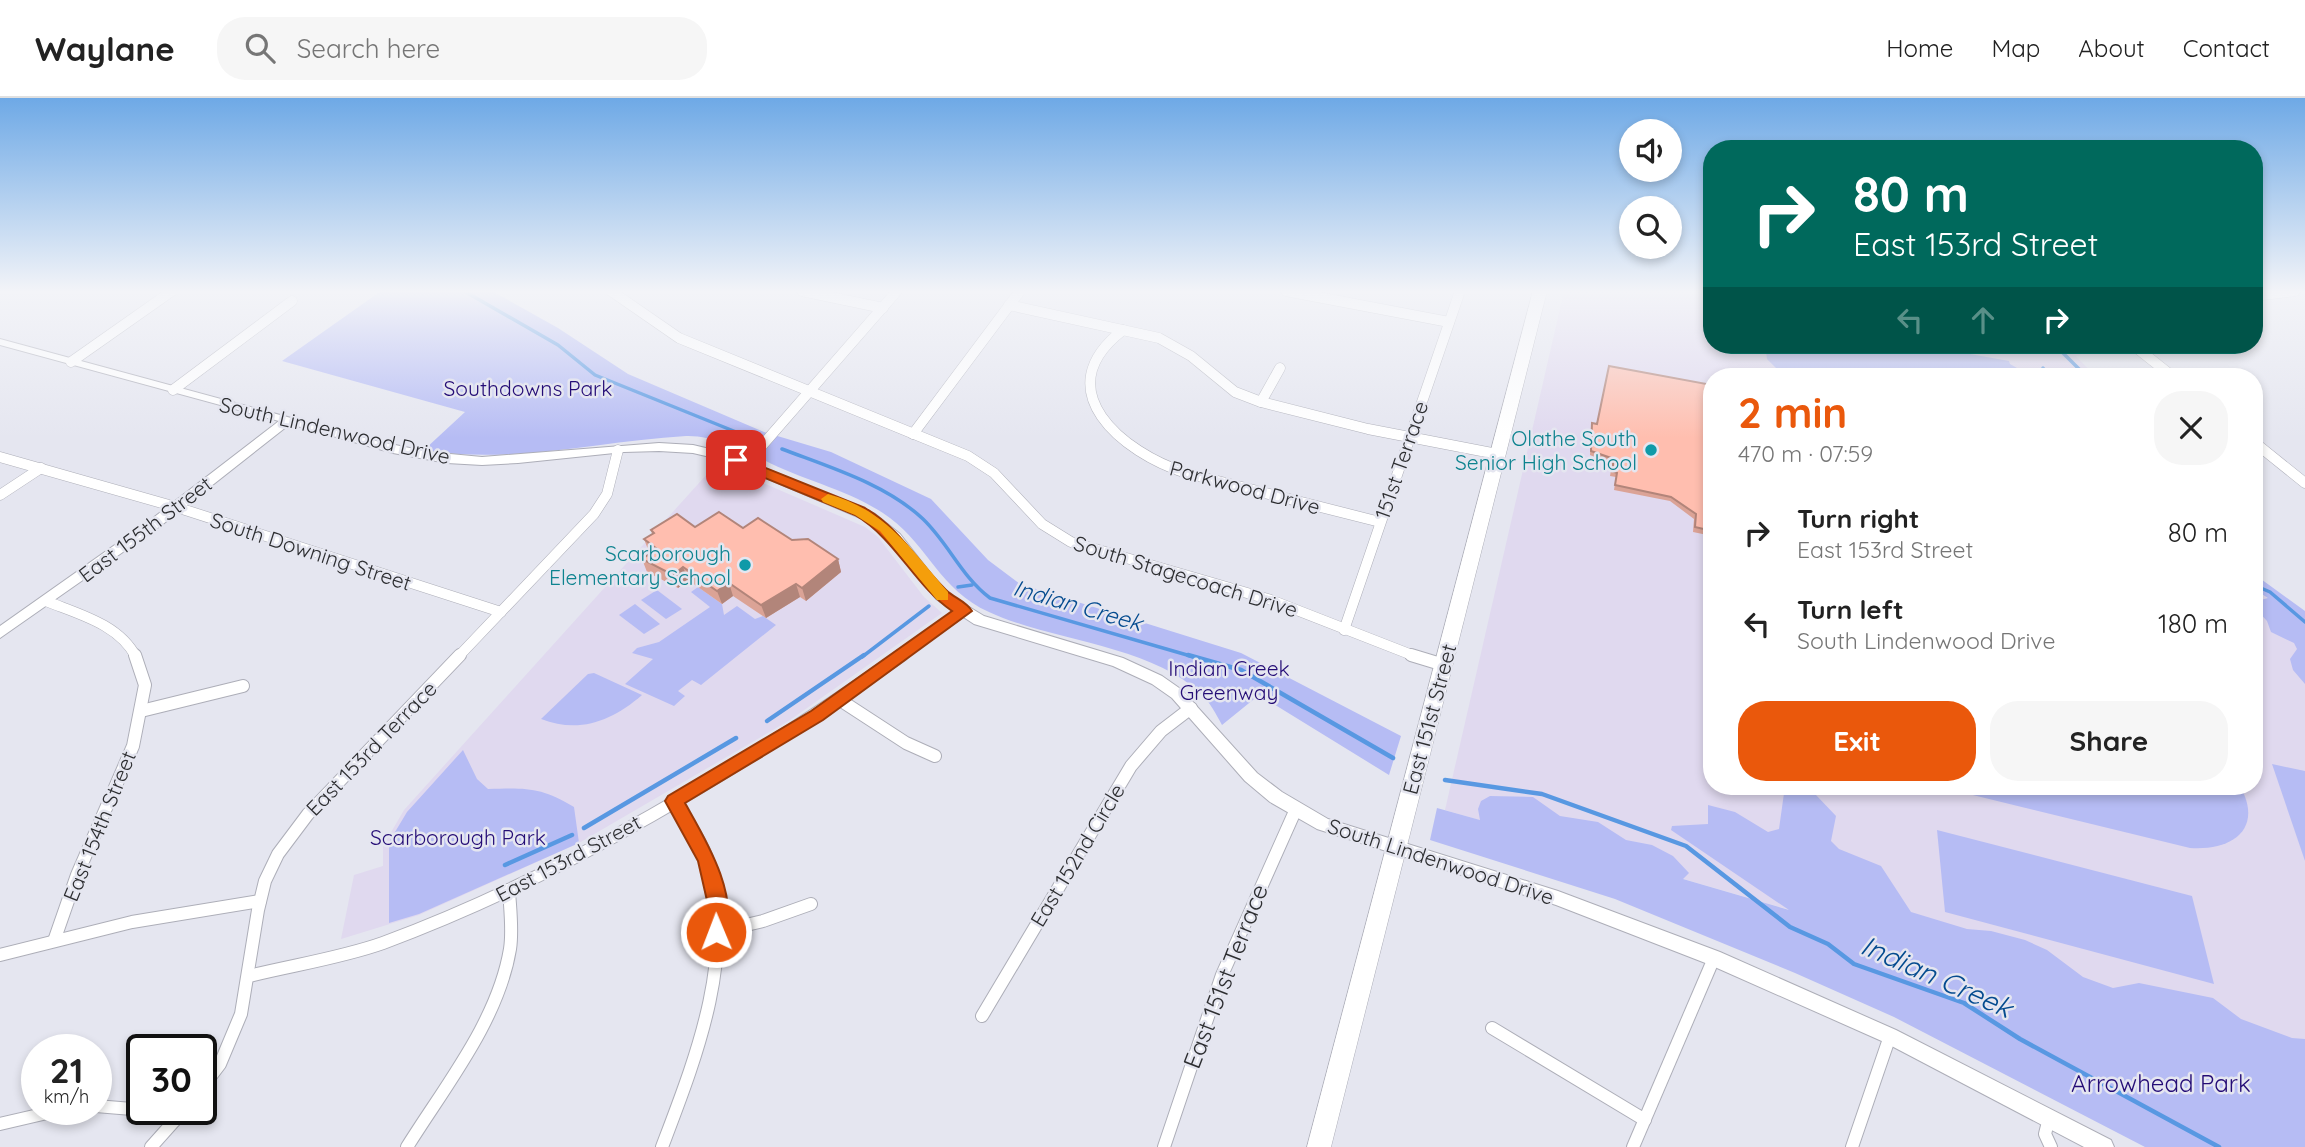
<!DOCTYPE html>
<html lang="en">
<head>
<meta charset="utf-8">
<style>
	:root { --surface:#fff; --page:#f6f6f6; --text:#222; --muted:#767676; --line:#e0e0e0; --accent:#ea580c }
	body { margin:0; font-family:Quicksand,sans-serif; background:var(--page); color:var(--text); height:100vh; display:flex; flex-direction:column; font-size:26px; white-space:nowrap }
	* { box-sizing:border-box; margin:0 }
	p { font-size:23px; color:var(--muted) }
	.icon { flex:none; width:38px; height:38px; fill:none; stroke:currentColor; stroke-width:2; stroke-linecap:round; stroke-linejoin:round }
	.map { position:relative; flex:1; overflow:hidden }
	.sheet { position:absolute; left:1703px; top:270px; width:560px; height:427px; display:flex; flex-direction:column; background:var(--surface); border-radius:28px; box-shadow:0 4px 10px #0003 }
	.sheet>* { flex:none }
	.banner { position:absolute; left:1703px; top:42px; width:560px; height:214px; border-radius:28px; box-shadow:0 4px 10px #0003; background:#00695c; color:#fff; overflow:hidden }
	.controls { position:absolute; left:1619px; top:21px; display:grid; gap:14px }
	.controls a { display:grid; place-items:center; width:63px; height:63px; border-radius:50%; background:var(--surface); box-shadow:0 4px 10px #0003; font-size:35px }
	.speed { position:absolute; left:21px; top:936px; display:flex; gap:14px; font-size:35px; font-weight:700; text-align:center }
	.speed>* { display:grid; place-content:center; width:91px; height:91px; border-radius:50%; background:var(--surface); box-shadow:0 4px 10px #0003; line-height:1 }
	.speed small { font-size:18px; font-weight:400 }
	.speed .limit { border:4px solid #111; border-radius:10px; background:#fff; color:#111 }
	.pin { position:absolute; display:grid; place-items:center; width:60px; height:60px; color:#fff; margin:-30px; border-radius:14px; box-shadow:0 4px 10px #0006 }
	.me { position:absolute; width:77px; margin:-38px; rotate:359deg; stroke-linejoin:round; filter:drop-shadow(0 0 5px #0008) }
	.turn { display:flex; align-items:center; gap:24px; height:147px; padding:0 35px; font-size:32px }
	.turn .icon { width:91px; height:91px; stroke-width:2.5 }
	.turn b { display:block; font-size:49px; line-height:60px }
	.lanes { display:flex; align-items:center; height:66px; padding:0 35px; background:#0003; justify-content:center; gap:35px; direction:ltr }
	.lanes .off { opacity:.35 }
	.round { display:grid; place-items:center; flex:none; width:74px; height:74px; border-radius:28px; background:var(--page) }
	.headline { display:flex; align-items:center; justify-content:space-between; height:119px; padding:0 35px }
	h1 { font-size:42px; font-weight:800; line-height:52px; color:var(--accent) }
	.action { display:flex; gap:14px; margin-top:auto; padding:14px 35px }
	.action a { flex:1; height:80px; border-radius:28px; background:var(--accent); color:#fff; font-size:28px; font-weight:800; line-height:80px; text-align:center }
	.action a+a { background:var(--page); color:var(--text) }
	ul { padding:0; list-style:none }
	li { display:flex; align-items:center; gap:21px; height:91px; padding:0 35px }
	li div { flex:1 }
	li b { display:block; font-size:26px }
	li em { font-style:normal }
	header { display:flex; align-items:center; gap:42px; box-sizing:border-box; height:98px; padding:0 35px; background:var(--surface); border-bottom:2px solid var(--line) }
	header strong { font-size:33px }
	nav { display:flex; gap:38px; margin-inline-start:auto; font-size:24px }
	.search { width:490px; height:63px; background:var(--page); display:flex; align-items:center; gap:18px; box-sizing:border-box; padding:0 24px; border-radius:28px; color:var(--muted); font-size:26px }
	.map>svg:first-child { display:block }
</style>
</head>
<body>
<header>
<strong>Waylane</strong>
<div class="search"><svg class="icon" aria-label="search" viewBox="0 0 24 24"><circle cx="10" cy="10" r="6"/><path d="M15 15l6 6"/></svg>Search here</div>
<nav><a>Home</a><a>Map</a><a>About</a><a>Contact</a></nav>
</header>
<div class="map">
<svg width="2305" height="1049" viewBox="0 0 2305 1049">
	<rect width="100%" height="100%" fill="#e5e6f0"/>
	<!-- education -->
	<g fill="#e0d9ef">
		<polygon points="1564,193 1711,193 1712,247 2069,247 2081,257 2076,258 2095,278 1712,278 1712,688 2254,688 2254,481 2305,516 2305,961 1445,712"/>
		<polygon points="717,365 865,429 878,439 924,499 942,515 790,622 579,745 419,817 341,841 354,777 383,768 383,748 404,712"/>
	</g>
	<!-- green -->
	<g fill="#b6bcf4">
		<path d="M381,193H492L558,230L628,276L764,334L831,354L931,401L988,462L1020,486L1241,555L1401,638L1389,677L1259,597L1222,627C1216,616 1210,604 1201,596C1151,547 1051,543 989,514C940,492 928,448 890,420C854,393 804,383 764,362V358C740,351 711,337 686,338C598,343 513,367 424,352L465,314L282,263Z"/>
		<polygon points="1765,247 1920,247 2009,263 2010,266 2031,278 1815,278 1815,274 1811,273 1810,278 1784,278 1767,261"/>
		<polygon points="2254,476 2305,513 2305,586 2293,572 2290,561 2297,551 2294,545 2271,534 2267,523 2255,510 2257,503 2268,500 2254,491"/>
		<polygon points="698,489 722,506 724,517 737,508 755,521 763,518 776,527 701,587 692,582 678,593 685,598 674,608 625,586 653,561 632,555 637,550 659,544 710,509 691,494"/>
		<polygon points="657,492 682,511 666,521 641,502"/>
		<polygon points="635,506 660,526 644,536 619,517"/>
		<path d="M594,575L642,597C612,623 579,636 541,621L588,576Z"/>
		<path d="M463,652L477,681L488,691C526,690 541,689 574,709L579,745L419,816L389,825V744L407,714Z"/>
		<polygon points="2272,666 2305,673 2305,763"/>
		<polygon points="1785,688 1819,688 1816,697 1836,718 1831,743 1839,751 1881,768 1911,814 1967,831 1991,833 2025,842 2047,852 2083,879 2113,890 2139,885 2213,900 2241,921 2292,940 2305,941 2305,1049 2145,1049 1894,919 1795,875 1615,801 1430,742 1437,710 1480,722 1478,711 1481,703 1490,698 1533,699 1560,718 1598,724 1626,742 1652,747 1673,758 1689,775 1683,781 1789,812 1671,732 1672,728 1708,726 1708,707 1735,714 1768,734 1779,731"/>
		<path d="M1936,688H2240C2264,731 2232,753 2190,750Z"/>
		<polygon points="1937,732 2192,798 2214,886 1945,814"/>
	</g>
	<g fill="none" stroke-linecap="round" stroke-linejoin="round">
		<!-- stream-far1 -->
		<g stroke="#5898e2" stroke-width="3.5">
			<polyline points="464,193 558,247 595,277 746,338"/>
			<polyline points="2055,247 2086,278"/>
			<polyline points="2043,270 2049,278"/>
			<path d="M782,351C829,369 886,386 923,421C949,446 961,478 990,500L1194,559"/>
			<polyline points="2254,487 2270,494 2305,524"/>
			<polyline points="958,489 972,487"/>
			<polyline points="862,559 929,508"/>
		</g>
		<!-- stream -->
		<g stroke="#5898e2" stroke-width="4.5">
			<polyline points="1188,557 1241,572 1393,660"/>
			<polyline points="767,623 864,557"/>
			<polyline points="1445,682 1542,696 1686,748 1790,829 1828,846 1854,866 1964,905 2020,941 2219,1049"/>
			<polyline points="584,730 736,640"/>
			<polyline points="505,767 572,737"/>
		</g>
		<defs>
			<g id="minor-far1">
				<polyline points="611,193 679,240 968,358 994,375 1042,426 1071,444 1271,502 1417,559"/>
				<polyline points="802,193 883,210"/>
				<polyline points="1286,193 1449,224"/>
				<polyline points="2254,198 2295,193"/>
				<polyline points="1009,207 1159,240 1191,258 1235,294 1261,304 1368,331 1497,356"/>
				<path d="M1123,232C1045,292 1123,355 1186,375L1380,424"/>
				<polyline points="2133,247 2172,278"/>
				<polyline points="71,264 172,193"/>
				<polyline points="173,292 292,203"/>
				<polyline points="1261,304 1280,270"/>
				<polyline points="913,336 1020,193"/>
				<polyline points="2254,344 2305,385"/>
				<polyline points="0,359 176,409 501,514"/>
				<polyline points="746,366 897,193"/>
				<polyline points="0,397 41,370"/>
				<path d="M46,503C78,516 119,526 136,559"/>
				<polyline points="1344,532 1460,193"/>
				<polyline points="458,559 594,416 607,396 618,352"/>
				<polyline points="899,559 964,513"/>
			</g>
			<g id="minor">
				<polyline points="1411,557 1444,567"/>
				<polyline points="840,602 906,645 935,658"/>
				<polyline points="141,613 243,588"/>
				<polyline points="716,834 763,823 811,806"/>
				<polyline points="54,843 77,777 133,648 145,587 135,557"/>
				<polyline points="0,857 132,824 260,803"/>
				<path d="M249,878C293,867 341,860 383,845C569,776 740,670 902,557"/>
				<polyline points="982,918 1131,668 1161,633 1191,610"/>
				<polyline points="1492,930 1645,1022"/>
				<polyline points="201,991 220,966 241,916 258,812 265,783 278,756 308,716 460,557"/>
				<polyline points="96,1008 132,1011 174,1023"/>
				<polyline points="2049,1020 2045,1036 2051,1049"/>
				<polyline points="0,1026 60,1012"/>
				<polyline points="151,1049 184,1012"/>
				<path d="M407,1049C445,988 498,923 510,851C513,832 510,811 509,792"/>
				<path d="M662,1049C695,962 737,858 708,763C701,742 686,722 674,703"/>
				<polyline points="1164,1049 1222,877 1296,711"/>
				<polyline points="1633,1049 1714,860"/>
				<polyline points="1852,1049 1890,938"/>
			</g>
			<polygon id="tertiary" points="0,241 376,343 429,354 482,359 659,345 693,347 731,356 875,416 900,436 946,495 984,518 1123,560 1162,578 1182,592 1257,675 1282,694 1328,721 1558,793 1720,854 1896,932 2111,1042 2114,1049 2084,1049 1884,944 1708,866 1556,807 1317,731 1270,704 1245,683 1172,600 1152,586 1113,568 974,526 936,501 890,442 865,422 723,362 693,355 659,353 624,354 518,365 482,367 447,365 393,355 290,326 163,426 0,540 0,528 153,420 279,323 0,247"/>
			<polygon id="primary" points="1533,193 1547,193 1331,1049 1307,1049"/>
		</defs>
		<!-- minor-far1 casing -->
		<use href="#minor-far1" stroke="#adaeb8" stroke-width="11"/>
		<!-- minor casing -->
		<use href="#minor" stroke="#adaeb8" stroke-width="14"/>
		<!-- tertiary casing -->
		<use href="#tertiary" stroke="#adaeb8" stroke-width="2"/>
		<!-- primary casing -->
		<use href="#primary" stroke="#adaeb8" stroke-width="1"/>
		<!-- minor-far1 -->
		<use href="#minor-far1" stroke="#fff" stroke-width="10"/>
		<!-- minor -->
		<use href="#minor" stroke="#fff" stroke-width="12"/>
		<!-- tertiary -->
		<use href="#tertiary" fill="#fff" fill-rule="evenodd"/>
		<!-- primary -->
		<use href="#primary" fill="#fff" fill-rule="evenodd"/>
	</g>
	<!-- wall -->
	<g fill="#dba396">
		<polygon points="1712,287 1712,438 1693,434 1694,421 1670,403 1614,392 1616,379 1610,378 1612,366 1590,357 1591,330 1592,325 1597,326"/>
		<polygon points="695,429 743,430 792,442 838,461 841,474 806,503 800,499 766,520 733,498 722,506 688,482 678,490 647,474 642,461 650,456 649,454 644,441 652,436 651,432"/>
	</g>
	<!-- shaded-wall -->
	<g fill="#b2857a">
		<polygon points="838,461 841,474 806,503 802,490"/>
		<polygon points="683,469 688,482 678,490 673,477"/>
		<polygon points="729,485 733,498 722,506 717,493"/>
		<polygon points="796,486 800,499 766,520 761,507"/>
	</g>
	<!-- building -->
	<g fill="#ffbeaf" stroke="#b2857a" stroke-width="2">
		<polygon points="1609,268 1712,287 1712,433 1695,429 1696,416 1671,399 1615,387 1617,375 1612,373 1614,361 1591,353 1592,325 1597,326"/>
		<polygon points="719,414 743,430 758,420 792,442 808,441 838,461 802,490 796,486 761,507 729,485 717,493 683,469 673,477 642,461 657,451 644,441 654,435 651,432 677,416 695,429"/>
	</g>
	<!-- sky -->
	<linearGradient id="sky" x2="0" y2="1"><stop stop-color="#6ea9e6"/><stop offset="0.57" stop-color="#f3f4f8"/><stop offset="1" stop-color="#f3f4f8" stop-opacity="0"/></linearGradient>
	<rect width="2305" height="340" fill="url(#sky)"/>
	<!-- route -->
	<path fill="#ea580c" stroke="#983908" stroke-width="2" d="M736,358L865,410C901,431 917,464 946,492C954,500 966,503 972,513L823,622L685,705C704,739 742,800 723,840L716,843L710,840L707,834L708,807L698,763L665,703L668,698L811,613L952,513C914,487 896,441 855,417L731,366L729,362Z"/>
	<!-- slow -->
	<path fill="#f59e0b" d="M828,396C886,412 911,451 948,494V502H937L880,433L855,417L823,404L821,401Z"/>
	<!-- markers -->
	<g fill="#0f9aa8" stroke="#e5e6f0" stroke-width="2.5">
		<circle cx="1651" cy="352" r="7"/>
		<circle cx="745" cy="467" r="7"/>
	</g>
	<g text-anchor="middle" dominant-baseline="central" stroke-width="5" stroke-linejoin="round" paint-order="stroke">
		<!-- park labels -->
		<g font-size="21" fill="#240c76" stroke="#e5e6f0">
			<text x="528" y="290">Southdowns Park</text>
			<text x="1229" y="570">Indian Creek<tspan x="1229" dy="24">Greenway</tspan></text>
			<text x="458" y="739">Scarborough Park</text>
		</g>
		<!-- street labels -->
		<g font-size="21" fill="#2d2e31" stroke="#e5e6f0">
			<text transform="translate(335 332) rotate(13)">South Lindenwood Drive</text>
			<text transform="translate(1401 362) rotate(-71)">151st Terrace</text>
			<text transform="translate(1245 389) rotate(15)">Parkwood Drive</text>
			<text transform="translate(145 431) rotate(-37)">East 155th Street</text>
			<text transform="translate(311 453) rotate(18)">South Downing Street</text>
			<text transform="translate(1186 478) rotate(17)">South Stagecoach Drive</text>
			<text transform="translate(1429 621) rotate(-75)">East 151st Street</text>
			<text transform="translate(371 650) rotate(-46)">East 153rd Terrace</text>
			<text transform="translate(99 728) rotate(-68)">East 154th Street</text>
			<text transform="translate(1077 757) rotate(-59)">East 152nd Circle</text>
			<text transform="translate(568 760) rotate(-28)">East 153rd Street</text>
			<text transform="translate(1441 763) rotate(18)">South Lindenwood Drive</text>
		</g>
		<!-- culture labels -->
		<g font-size="21" fill="#0d838f" stroke="#e5e6f0" text-anchor="end">
			<text x="1637" y="340">Olathe South<tspan x="1637" dy="24">Senior High School</tspan></text>
			<text x="731" y="455">Scarborough<tspan x="731" dy="24">Elementary School</tspan></text>
		</g>
		<!-- water labels -->
		<g font-size="23" font-style="italic" fill="#044b8f" stroke="#e5e6f0">
			<text transform="translate(1078 507) rotate(16)">Indian Creek</text>
		</g>
		<!-- near-street labels -->
		<g font-size="24" fill="#2d2e31" stroke="#e5e6f0">
			<text transform="translate(1225 878) rotate(-69)">East 151st Terrace</text>
		</g>
		<!-- near-park labels -->
		<g font-size="24" fill="#240c76" stroke="#e5e6f0">
			<text x="2161" y="985">Arrowhead Park</text>
		</g>
		<!-- near-water labels -->
		<g font-size="28" font-style="italic" fill="#044b8f" stroke="#e5e6f0">
			<text transform="translate(1937 878) rotate(24)">Indian Creek</text>
		</g>
	</g>
</svg>
<div class="controls">
<a><svg class="icon" aria-label="sound" viewBox="0 0 24 24"><path d="M4 9h4l5-4v14l-5-4H4zM17 9q2 3 0 6"/></svg></a>
<a><svg class="icon" aria-label="search" viewBox="0 0 24 24"><circle cx="10" cy="10" r="6"/><path d="M15 15l6 6"/></svg></a>
</div>
<div class="speed"><div>21<small>km/h</small></div><div class="limit">30</div></div>
<div class="pin" style="left:736px;top:362px;background:#d93025"><svg class="icon" aria-label="arrive" viewBox="0 0 24 24"><path d="M6 21V4h12l-3 4 3 4H6"/></svg></div>
<svg class="me" style="left:716px;top:834px" viewBox="-20 -20 40 40"><circle r="17" fill="#ea580c" stroke="#fff" stroke-width="3"/><path d="M0-11L8 9 0 5-8 9z" fill="#fff"/></svg>
<div class="banner">
<div class="turn"><svg class="icon" aria-label="right" viewBox="0 0 24 24"><path d="M7 20v-9h11M14 6l5 5-5 5"/></svg><div><b>80 m</b>East 153rd Street</div></div>
<div class="lanes"><svg class="icon off" aria-label="left" viewBox="0 0 24 24"><path d="M17 20v-9H6M10 6l-5 5 5 5"/></svg><svg class="icon off" aria-label="ahead" viewBox="0 0 24 24"><path d="M12 20V5M6 11l6-6 6 6"/></svg><svg class="icon" aria-label="right" viewBox="0 0 24 24"><path d="M7 20v-9h11M14 6l5 5-5 5"/></svg></div>
</div>
<section class="sheet">
<div class="headline"><div><h1>2 min</h1><p>470 m · 07:59</p></div><a class="round"><svg class="icon" aria-label="close" viewBox="0 0 24 24"><path d="M6 6l12 12M18 6L6 18"/></svg></a></div>
<ul>
<li><svg class="icon" aria-label="right" viewBox="0 0 24 24"><path d="M7 20v-9h11M14 6l5 5-5 5"/></svg><div><b>Turn right</b><p>East 153rd Street</p></div><em>80 m</em></li>
<li><svg class="icon" aria-label="left" viewBox="0 0 24 24"><path d="M17 20v-9H6M10 6l-5 5 5 5"/></svg><div><b>Turn left</b><p>South Lindenwood Drive</p></div><em>180 m</em></li>
</ul>
<div class="action"><a>Exit</a><a>Share</a></div>
</section>
</div>
</body>
</html>
